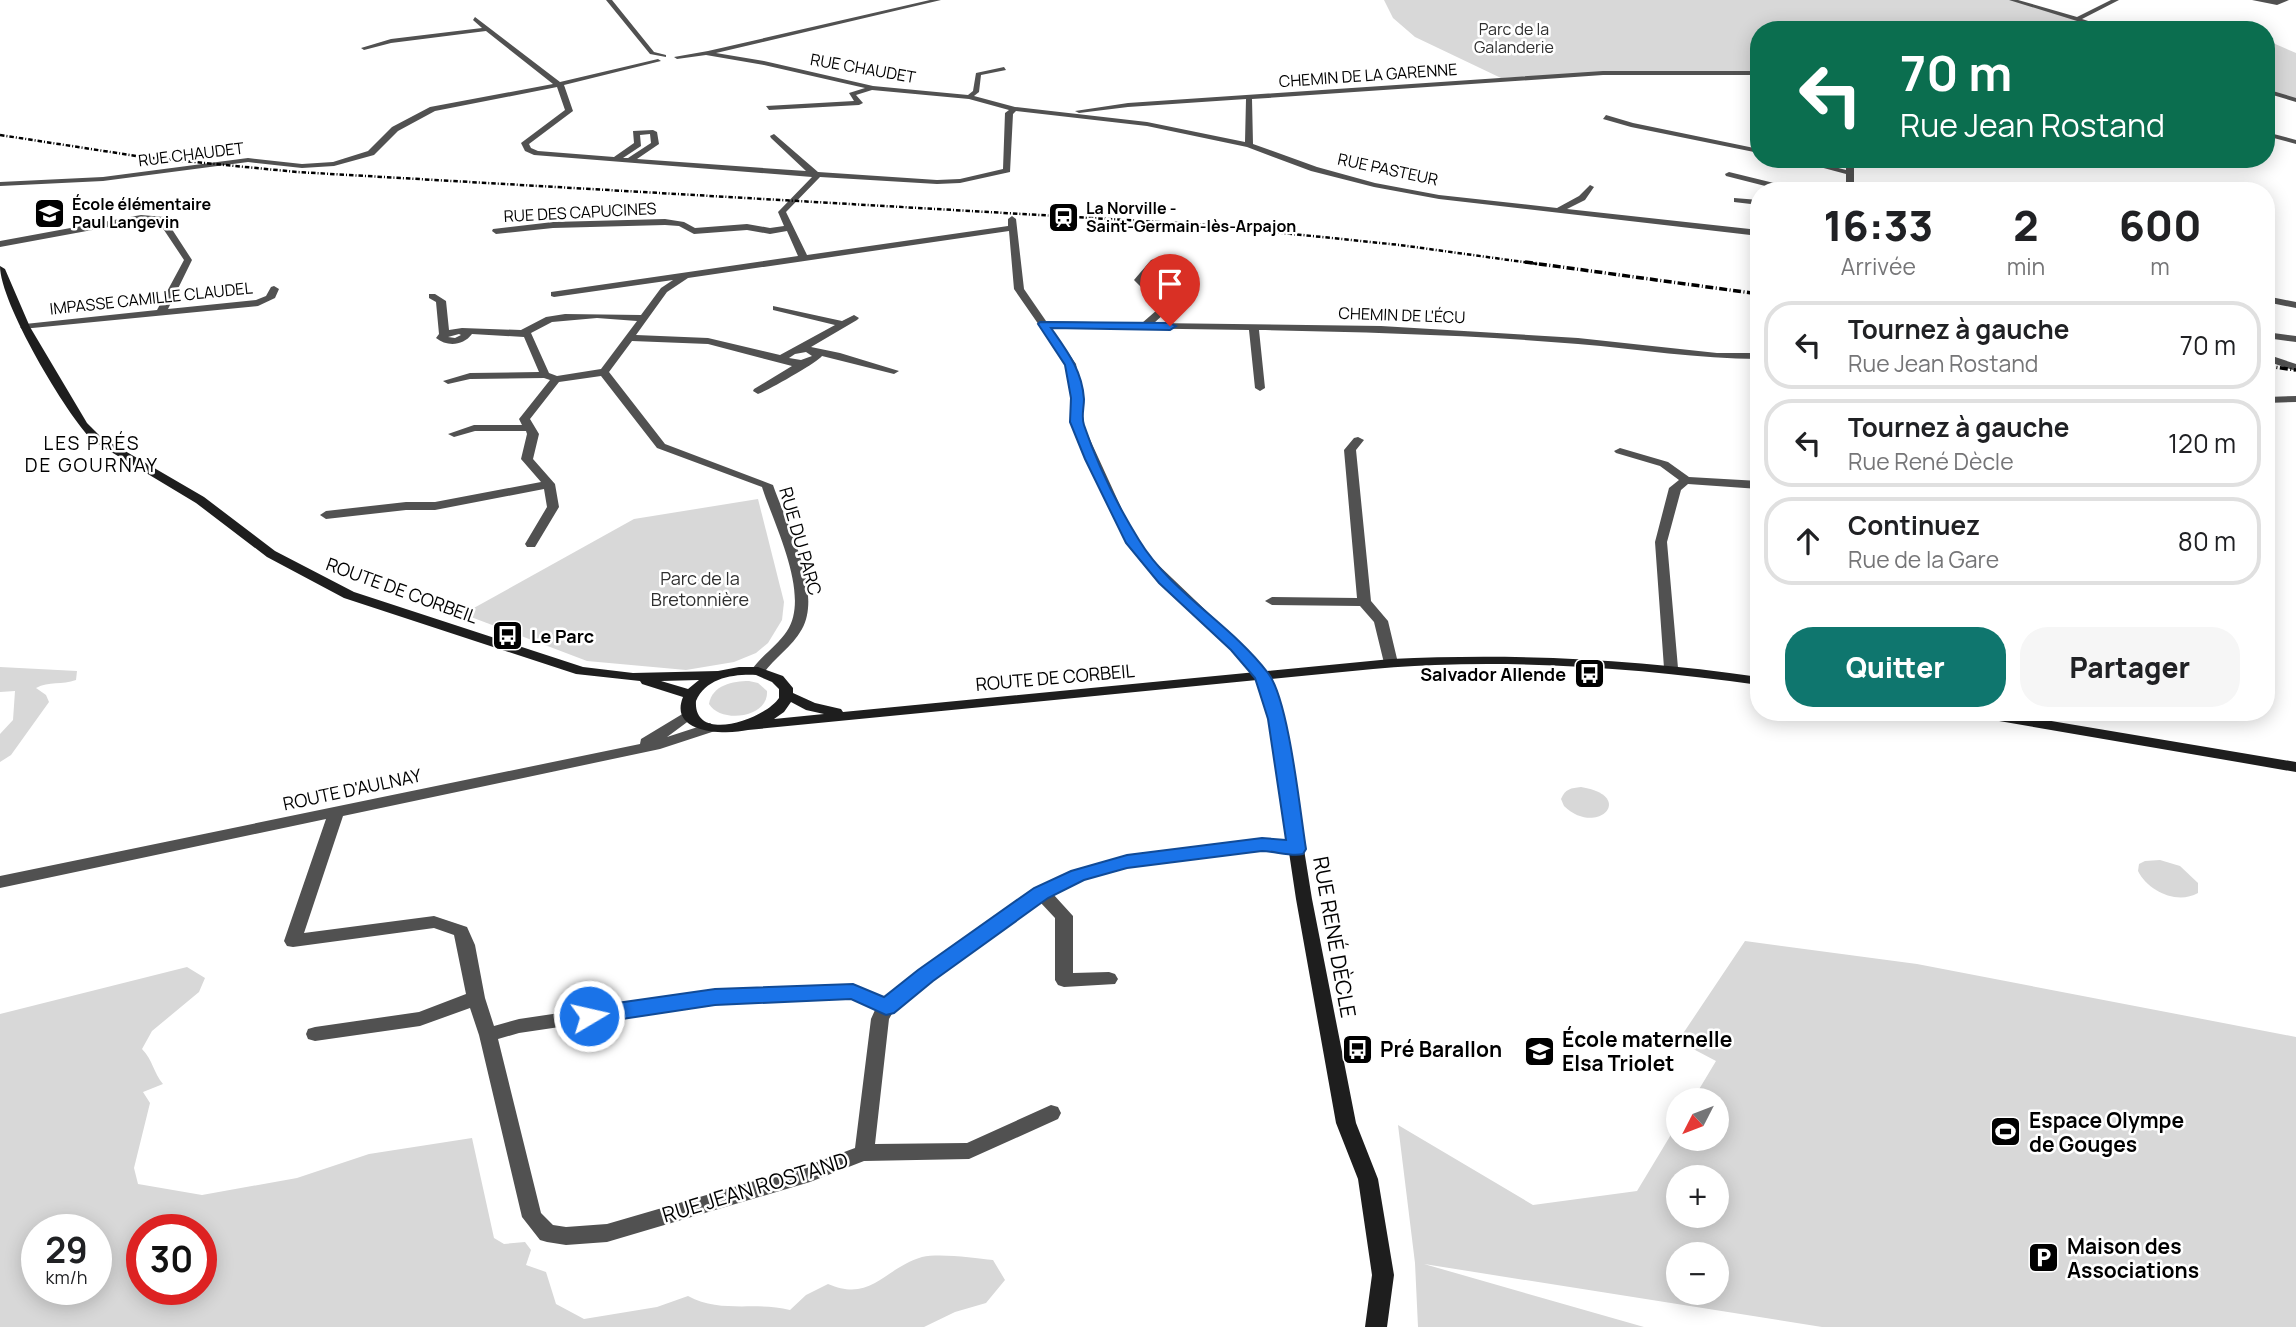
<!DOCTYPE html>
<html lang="fr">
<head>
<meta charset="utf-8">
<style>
	:root { --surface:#fff; --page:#f6f6f6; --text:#202124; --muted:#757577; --line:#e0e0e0; --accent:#0f766e }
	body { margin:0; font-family:Manrope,sans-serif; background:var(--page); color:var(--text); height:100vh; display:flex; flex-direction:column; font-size:26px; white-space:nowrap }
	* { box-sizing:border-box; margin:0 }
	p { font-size:23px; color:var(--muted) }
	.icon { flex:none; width:38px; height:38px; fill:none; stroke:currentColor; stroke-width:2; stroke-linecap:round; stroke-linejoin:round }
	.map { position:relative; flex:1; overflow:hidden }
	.details { position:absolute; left:1750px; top:182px; width:525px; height:539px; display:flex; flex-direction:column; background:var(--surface); border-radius:28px; box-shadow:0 4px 18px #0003 }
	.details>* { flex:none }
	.guide { position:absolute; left:1750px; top:21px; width:525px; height:147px; border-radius:28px; box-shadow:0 4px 18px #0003; background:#0b6e4f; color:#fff; overflow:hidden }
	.needle { width:46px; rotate:228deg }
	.tools { position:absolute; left:1666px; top:1088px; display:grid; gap:14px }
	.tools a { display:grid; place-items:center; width:63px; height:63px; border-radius:50%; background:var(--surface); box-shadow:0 4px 18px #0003; font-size:35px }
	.speed { position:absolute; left:21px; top:1214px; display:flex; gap:14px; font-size:35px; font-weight:700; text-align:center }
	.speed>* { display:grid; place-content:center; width:91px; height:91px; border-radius:50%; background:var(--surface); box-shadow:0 4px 18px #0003; line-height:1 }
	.speed small { font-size:18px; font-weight:400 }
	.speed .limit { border:10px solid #d22; background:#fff; color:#111 }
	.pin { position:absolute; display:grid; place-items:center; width:60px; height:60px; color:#fff; margin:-72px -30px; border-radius:50% 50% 50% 0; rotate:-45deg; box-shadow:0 0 7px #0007 }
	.pin .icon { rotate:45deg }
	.me { position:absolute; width:77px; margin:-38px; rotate:81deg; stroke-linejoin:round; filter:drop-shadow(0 0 5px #0008) }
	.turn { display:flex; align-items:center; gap:24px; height:147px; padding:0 35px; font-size:32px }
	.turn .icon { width:91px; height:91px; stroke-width:2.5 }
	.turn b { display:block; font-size:49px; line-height:60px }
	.eta { display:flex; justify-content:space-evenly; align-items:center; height:119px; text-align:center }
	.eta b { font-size:42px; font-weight:800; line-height:49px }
	.primary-button { display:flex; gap:14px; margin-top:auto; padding:14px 35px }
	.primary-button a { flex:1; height:80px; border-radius:28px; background:var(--accent); color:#fff; font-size:28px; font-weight:800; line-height:80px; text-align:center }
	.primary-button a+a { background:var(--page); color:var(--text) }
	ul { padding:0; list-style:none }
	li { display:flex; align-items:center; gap:21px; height:88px; margin:0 14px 10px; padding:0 21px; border:4px solid var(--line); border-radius:28px }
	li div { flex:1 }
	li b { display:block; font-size:26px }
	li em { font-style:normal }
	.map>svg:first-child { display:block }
</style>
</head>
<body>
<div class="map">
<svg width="2296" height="1327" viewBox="0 0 2296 1327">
	<rect width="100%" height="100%" fill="#fff"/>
	<!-- green -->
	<g fill="#d8d8d8" fill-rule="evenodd">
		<polygon points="1384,0 2012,0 2113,30 1759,30 1759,73 1644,72 1501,78 1415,37 1393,18"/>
		<polygon points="2266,40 2296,53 2296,99 2266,91"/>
		<polygon points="758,499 784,602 782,620 768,643 756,653 734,662 686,670 587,661 463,614 634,519"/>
		<path d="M0,667L77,671L76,680C62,685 49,681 36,688L46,695L49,702L11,755L0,762V734L13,720L15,691L0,692Z"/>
		<path d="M749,681L758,683L767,691C769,718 721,724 709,704C712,685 733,681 749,681Z"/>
		<path d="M1581,787C1637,796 1597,838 1564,806L1561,799C1565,789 1571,788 1581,787Z"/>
		<path d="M2160,860L2180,866L2198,883V893C2177,905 2148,891 2138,871L2139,864L2145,861Z"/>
		<path d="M1745,941L1917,964L2296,1037V1327H1822L1424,1264L1644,1327H1418L1415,1263L1398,1125L1533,1205L1637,1191L1678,1123V1139H1717V1101H1692L1716,1061L1678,1041ZM1678,1178H1717V1216H1678ZM1678,1255H1717V1293H1678Z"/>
		<path d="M187,967L205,978L199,992L152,1031L142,1049C153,1060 153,1072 163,1084L143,1092L150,1103L134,1168L138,1184L202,1195L297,1178L369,1154L472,1138L494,1238L504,1244L525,1242L531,1250L526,1265L546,1272L556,1304L584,1319L657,1307L688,1296C721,1314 755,1301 790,1310L806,1295L828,1284C872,1303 884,1268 922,1257C940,1253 975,1258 993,1260L1005,1280L986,1303L955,1312L924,1327H0V1014ZM37,1230H96V1290H37ZM142,1230H201V1290H142Z"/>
	</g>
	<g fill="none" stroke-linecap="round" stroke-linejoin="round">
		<!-- street -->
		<g fill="#515151" fill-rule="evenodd">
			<polygon points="606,0 612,0 654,52 666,55 666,57 650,54"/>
			<path d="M930,0H941L716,53L764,61L873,86L968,95L973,91L976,73L1004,67L1006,70L981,75L979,92L974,96L1015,107L1147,122L1245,142L1246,99L1128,107L1079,113L1075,111L1128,103L1603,71H1759V75H1603L1252,99L1253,144L1317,167L1375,183L1439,195L1557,208L1579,196L1590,185L1594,187L1585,200L1567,209L1759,230V236L1439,199L1374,187L1311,171L1247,147L1147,126L1016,111L1013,114L1010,172L960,183L937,184L820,177L786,212L807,255L1008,226V219L1012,216L1016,219L1024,289L1046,321L1142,323L1165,303L1143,289L1134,280L1151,260L1154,259L1158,262L1144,280L1167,295L1175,304L1154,323L1381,326L1578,338L1717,353H1759V359C1698,359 1639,349 1578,344C1472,335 1366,332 1259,330L1265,388L1260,391L1255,388L1249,330L1050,327L1076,364L1082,398V422L1130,527L1150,557L1241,644L1268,674L1270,677L1268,680H1258L1231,650L1141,562L1118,527L1072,422V398L1066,364L1014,289L1009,231L688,278L667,292L636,335L708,338L780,355L835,325L773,310V306L842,321L854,315L859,318L857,320L811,347L840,353L899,371L894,374L822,356C818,362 767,391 758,394L753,391L754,389L792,366L708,344L632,341L609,372L665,444L773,485C786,523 823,591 802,629C792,647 774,658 763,674L758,675L751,671C761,656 777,646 787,631C811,595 774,525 762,487L657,448L601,376L559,382L530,419L539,434L533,459L555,484L559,507L535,547H527L525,544L547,507L544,489L435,510H406L326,519L320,515L326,511L406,502H435L541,482L521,459L527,434L526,431H475L454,437L448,434L474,425H522L519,419L550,380L544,378L470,379L448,384L443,381L470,373L539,372L524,337L472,334C463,346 447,347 436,338L439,334L436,302L429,298V294H435L446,301L449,330L462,328L521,330L546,317L565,314L641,315L661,288L673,280L554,297L551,296V292L798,256L787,231L770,234L747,230L694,234L679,226L665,225L553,228L496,234L492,231L493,229L553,222L665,219L684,222L695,228L747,224L770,228L784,226L778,212L812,177L534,155L525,151L521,143L565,110L557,87L435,111L398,131L374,155L334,166L302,168L248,162L103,181L0,186V182L103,177L248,158L302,164L333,162L368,151L392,127L430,107L553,84L486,31L391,43L364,50L361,48L391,39L482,28L473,20L475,17L560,82L658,59L661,61L564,85L573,111L529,144L531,148L538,151L614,157L634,143L633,131L653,130L657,132L659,144L637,159L806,171L771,138L770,136L774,134L818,172L937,180L960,179L1003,169L1005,113L1009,110L969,99L872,90L856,95L863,103L859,105L769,110L766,106L854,101L849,93L865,88L764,65L706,55L677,59L674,57L708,51ZM650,134L651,143L628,158H623L641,146L640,135ZM597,318L637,321L601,369L557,376L549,373L531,333L552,322ZM459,334L461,335L455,338L448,337ZM806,352L812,356L801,360L789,358L795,354Z"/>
			<polygon points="2009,0 2018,0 2077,17 2111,0 2119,0 2082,19 2116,30 2106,30"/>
			<polygon points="2252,0 2289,0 2277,5"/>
			<polygon points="2266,89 2296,98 2296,102 2266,93"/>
			<polygon points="1606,115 1633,123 1759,149 1759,153 1631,127 1603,119"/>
			<polygon points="2266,132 2296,140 2296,144 2266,136"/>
			<polygon points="1790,159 1804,159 1846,170 1846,159 1854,159 1854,191 1846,191 1846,174"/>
			<polygon points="1729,172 1798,189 1799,191 1785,191 1726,176 1725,174"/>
			<polygon points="1734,198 1759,200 1759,205 1734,202"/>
			<polygon points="141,215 164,217 192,260 168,309 256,300 266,296 271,287 274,286 279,289 275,298 258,306 22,329 20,327 25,324 157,310 184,260 158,221 141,221 0,247 0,241"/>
			<polygon points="2266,296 2296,302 2296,308 2266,302"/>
			<polygon points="2266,332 2296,336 2296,342 2266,338"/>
			<polygon points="2266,354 2296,364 2296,371 2266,361"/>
			<polygon points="2296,396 2296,402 2266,403 2266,397"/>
			<polygon points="1358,437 1364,440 1356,450 1371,601 1388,621 1398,663 1391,667 1384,663 1374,622 1360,606 1272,605 1265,601 1272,597 1357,598 1344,450 1354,438"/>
			<polygon points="1620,448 1668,462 1689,477 1759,481 1759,489 1688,484 1681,490 1667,542 1678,668 1671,672 1664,668 1655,542 1669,488 1679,480 1660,466 1616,453 1614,451"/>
			<path d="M689,710L694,711L696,714L694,717L667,737L710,723L717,728L715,731L660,749L343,816L304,933L434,916L467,927L475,945L485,998L494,1026L519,1019L715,990L853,984L884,998L920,970L1035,889L1071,871L1127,856L1262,839C1276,839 1289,841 1303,845L1305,849L1303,853C1292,856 1274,851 1262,851L1127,868L1082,879L1053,894L1073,916V973L1109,972L1115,974L1118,979L1115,984L1064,987L1058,985L1055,980V918L1040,902L932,980L893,1012L889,1019L875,1144L967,1143L1051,1105L1058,1107L1061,1113L1058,1119L969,1159L864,1161L810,1182L607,1242L566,1245L547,1242L540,1240L522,1217L479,1035L470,1008L420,1026L315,1041L308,1039L306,1034L308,1029L315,1027L419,1012L466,994L454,935L434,928L293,947L287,946L284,941L326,819L0,888V876L640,744L641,739ZM851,998L875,1010L871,1019L855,1148L809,1165L607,1224L566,1227L553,1225L541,1213L498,1039L519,1033L715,1004Z"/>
		</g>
		<!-- secondary -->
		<g fill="#1e1e1e" fill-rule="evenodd">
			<path d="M0,266L5,269L30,327L87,423L101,437L204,497L275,551L354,592L583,667L633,673L718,671L739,667H758L783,676L793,688V693L815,703L841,709L843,712L1391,659C1515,653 1636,659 1759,677V685C1652,670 1544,661 1435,665C1380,667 1325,674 1271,679L1283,719L1312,899L1356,1123L1378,1179L1394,1275L1387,1327H1365L1372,1275L1358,1179L1336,1123L1296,899L1269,719L1257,680L748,730C726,735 668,734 683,697L642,684L640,681L576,674L344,598L267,557L196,503L93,441C66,414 0,303 0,266ZM756,675L772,682L779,689V698C764,720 693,744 696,701C706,678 733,674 756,675ZM699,680L688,689L661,681ZM791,702L806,710L824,714L774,719L784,712Z"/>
			<polygon points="1963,712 1998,712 2296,762 2296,772 1970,716"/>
		</g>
		<!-- rail-far1 -->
		<polyline stroke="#000" stroke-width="2.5" stroke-dasharray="4.5 2 1 2" stroke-linecap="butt" points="0,135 143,157 297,172 1195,224 1400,245 1538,264"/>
		<!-- rail -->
		<g stroke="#000" stroke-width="3.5" stroke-dasharray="8 2.5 1 2.5" stroke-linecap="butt">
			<polyline points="1525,262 1759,294"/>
			<polyline points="2266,366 2296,370"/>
		</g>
	</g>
	<!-- route -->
	<path fill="#1a73e8" stroke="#114b97" stroke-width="2" d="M1040,322L1170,323L1176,326L1170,330L1051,328C1067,351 1082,370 1084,399C1084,408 1081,417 1084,425C1097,464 1118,506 1139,540C1171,593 1231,624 1268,673C1289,700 1300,812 1306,849L1303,854C1291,857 1275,851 1262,851L1127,868L1084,880L1048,898L933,981L894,1013L886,1015L851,999L715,1005L589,1024L582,1021L579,1016L582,1010L589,1007L715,989L853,984L884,997L918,970L1034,888L1071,871L1127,855L1262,838L1286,840L1268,719L1255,678L1231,650L1159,583L1126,543L1085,459L1070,422L1071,398L1065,365L1038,324Z"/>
	<!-- icons -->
	<defs>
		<symbol id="school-square" viewBox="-11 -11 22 22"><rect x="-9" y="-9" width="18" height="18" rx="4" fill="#000" stroke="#fff"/><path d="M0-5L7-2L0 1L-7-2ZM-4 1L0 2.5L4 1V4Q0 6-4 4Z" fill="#fff"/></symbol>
		<symbol id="station-square" viewBox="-11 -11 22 22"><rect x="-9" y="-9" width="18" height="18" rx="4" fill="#000" stroke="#fff"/><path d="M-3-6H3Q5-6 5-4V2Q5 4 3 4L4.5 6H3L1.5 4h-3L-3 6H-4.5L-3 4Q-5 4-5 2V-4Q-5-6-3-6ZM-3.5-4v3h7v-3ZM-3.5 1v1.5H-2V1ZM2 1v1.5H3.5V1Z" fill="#fff"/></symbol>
		<symbol id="bus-square" viewBox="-11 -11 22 22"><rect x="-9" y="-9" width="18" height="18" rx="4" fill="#000" stroke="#fff"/><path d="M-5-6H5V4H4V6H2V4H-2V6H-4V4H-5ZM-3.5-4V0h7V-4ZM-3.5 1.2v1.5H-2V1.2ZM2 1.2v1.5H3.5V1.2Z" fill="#fff"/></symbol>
		<symbol id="stadium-square" viewBox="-11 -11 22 22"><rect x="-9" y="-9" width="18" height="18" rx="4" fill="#000" stroke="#fff"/><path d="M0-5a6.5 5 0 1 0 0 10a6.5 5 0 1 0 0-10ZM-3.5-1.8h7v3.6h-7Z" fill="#fff"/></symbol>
		<symbol id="parking-square" viewBox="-11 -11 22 22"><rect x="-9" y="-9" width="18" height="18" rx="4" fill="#000" stroke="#fff"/><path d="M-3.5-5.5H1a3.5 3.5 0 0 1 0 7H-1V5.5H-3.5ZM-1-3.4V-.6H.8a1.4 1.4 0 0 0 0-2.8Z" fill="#fff"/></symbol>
	</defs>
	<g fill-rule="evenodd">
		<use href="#school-square" x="32" y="196" width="35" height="35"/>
		<use href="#station-square" x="1046" y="200" width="35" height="35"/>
		<use href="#bus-square" x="490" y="618" width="35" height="35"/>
		<use href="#bus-square" x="1572" y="656" width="35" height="35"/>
		<use href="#bus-square" x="1340" y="1032" width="35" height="35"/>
		<use href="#school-square" x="1522" y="1034" width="35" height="35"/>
		<use href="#stadium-square" x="1988" y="1114" width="35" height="35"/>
		<use href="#parking-square" x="2026" y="1240" width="35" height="35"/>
	</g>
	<g text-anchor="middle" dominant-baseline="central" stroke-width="5" stroke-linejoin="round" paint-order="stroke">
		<!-- far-park labels -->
		<g font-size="16" fill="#2f2f2f" stroke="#fff">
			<text x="1514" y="29">Parc de la<tspan x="1514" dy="18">Galanderie</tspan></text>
		</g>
		<!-- far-street labels -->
		<g font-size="16" fill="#000" stroke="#fff">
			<text transform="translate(863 68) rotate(10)">RUE CHAUDET</text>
			<text transform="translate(1368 75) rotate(-4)">CHEMIN DE LA GARENNE</text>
			<text transform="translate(191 154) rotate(-7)">RUE CHAUDET</text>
			<text transform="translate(1388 169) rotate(12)">RUE PASTEUR</text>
			<text transform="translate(580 212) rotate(-3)">RUE DES CAPUCINES</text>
			<text transform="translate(151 298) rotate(-6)">IMPASSE CAMILLE CLAUDEL</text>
			<text transform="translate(1402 315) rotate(2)">CHEMIN DE L'ÉCU</text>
		</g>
		<!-- far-poi labels -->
		<g font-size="16" font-weight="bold" fill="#000" stroke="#fff" text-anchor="start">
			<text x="72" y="204">École élémentaire<tspan x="72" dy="18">Paul Langevin</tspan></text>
			<text x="1086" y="208">La Norville -<tspan x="1086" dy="18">Saint-Germain-lès-Arpajon</tspan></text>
		</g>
		<!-- street labels -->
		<g font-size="18" fill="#000" stroke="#fff">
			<text transform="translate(801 541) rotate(74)">RUE DU PARC</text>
			<text transform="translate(402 590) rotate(20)">ROUTE DE CORBEIL</text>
			<text transform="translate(1055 677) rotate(-5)">ROUTE DE CORBEIL</text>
			<text transform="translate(352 789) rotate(-12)">ROUTE D'AULNAY</text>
		</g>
		<!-- park labels -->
		<g font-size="18" fill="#2f2f2f" stroke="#fff">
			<text x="700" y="578">Parc de la<tspan x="700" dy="21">Bretonnière</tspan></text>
		</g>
		<!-- poi labels -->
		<g font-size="18" font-weight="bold" fill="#000" stroke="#fff" text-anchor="start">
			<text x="531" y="636">Le Parc</text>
			<text x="1566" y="674" text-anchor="end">Salvador Allende</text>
		</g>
		<!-- neighbourhood labels -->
		<g font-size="19" letter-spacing="2" fill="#000" stroke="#fff">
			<text x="92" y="443">LES PRÉS<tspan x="92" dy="22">DE GOURNAY</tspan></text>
		</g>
		<!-- near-street labels -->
		<g font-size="21" fill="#000" stroke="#fff">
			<text transform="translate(1335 937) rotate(80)">RUE RENÉ DÈCLE</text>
			<text transform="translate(755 1187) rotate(-17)">RUE JEAN ROSTAND</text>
		</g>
		<!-- near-poi labels -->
		<g font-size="21" font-weight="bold" fill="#000" stroke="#fff" text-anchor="start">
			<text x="1562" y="1039">École maternelle<tspan x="1562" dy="24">Elsa Triolet</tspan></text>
			<text x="1380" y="1049">Pré Barallon</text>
			<text x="2029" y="1120">Espace Olympe<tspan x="2029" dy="24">de Gouges</tspan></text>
			<text x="2067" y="1246">Maison des<tspan x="2067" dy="24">Associations</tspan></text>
		</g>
	</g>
</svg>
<div class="tools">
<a><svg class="needle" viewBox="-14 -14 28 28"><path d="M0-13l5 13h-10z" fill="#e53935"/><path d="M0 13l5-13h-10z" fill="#757577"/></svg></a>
<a>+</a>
<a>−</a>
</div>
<div class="speed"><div>29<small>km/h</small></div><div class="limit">30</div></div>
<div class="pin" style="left:1170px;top:326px;background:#d93025"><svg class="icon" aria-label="arrive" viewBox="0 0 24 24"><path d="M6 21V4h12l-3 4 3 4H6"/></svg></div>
<svg class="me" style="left:589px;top:1016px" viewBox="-20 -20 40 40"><circle r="17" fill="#1a73e8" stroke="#fff" stroke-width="3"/><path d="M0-11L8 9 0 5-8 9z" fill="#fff"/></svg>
<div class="guide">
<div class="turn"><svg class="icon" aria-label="left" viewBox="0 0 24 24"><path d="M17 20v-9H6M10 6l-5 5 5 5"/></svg><div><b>70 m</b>Rue Jean Rostand</div></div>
</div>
<section class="details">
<div class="eta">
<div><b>16:33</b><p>Arrivée</p></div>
<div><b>2</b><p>min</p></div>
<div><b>600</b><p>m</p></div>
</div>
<ul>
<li><svg class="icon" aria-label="left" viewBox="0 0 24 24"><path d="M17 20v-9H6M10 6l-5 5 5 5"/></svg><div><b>Tournez à gauche</b><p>Rue Jean Rostand</p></div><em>70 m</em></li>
<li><svg class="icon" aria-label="left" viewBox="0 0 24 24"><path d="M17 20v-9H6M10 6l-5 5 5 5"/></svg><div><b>Tournez à gauche</b><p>Rue René Dècle</p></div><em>120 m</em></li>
<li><svg class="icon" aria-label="ahead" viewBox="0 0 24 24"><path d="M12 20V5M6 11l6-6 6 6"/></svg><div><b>Continuez</b><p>Rue de la Gare</p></div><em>80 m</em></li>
</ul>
<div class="primary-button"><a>Quitter</a><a>Partager</a></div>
</section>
</div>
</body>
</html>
